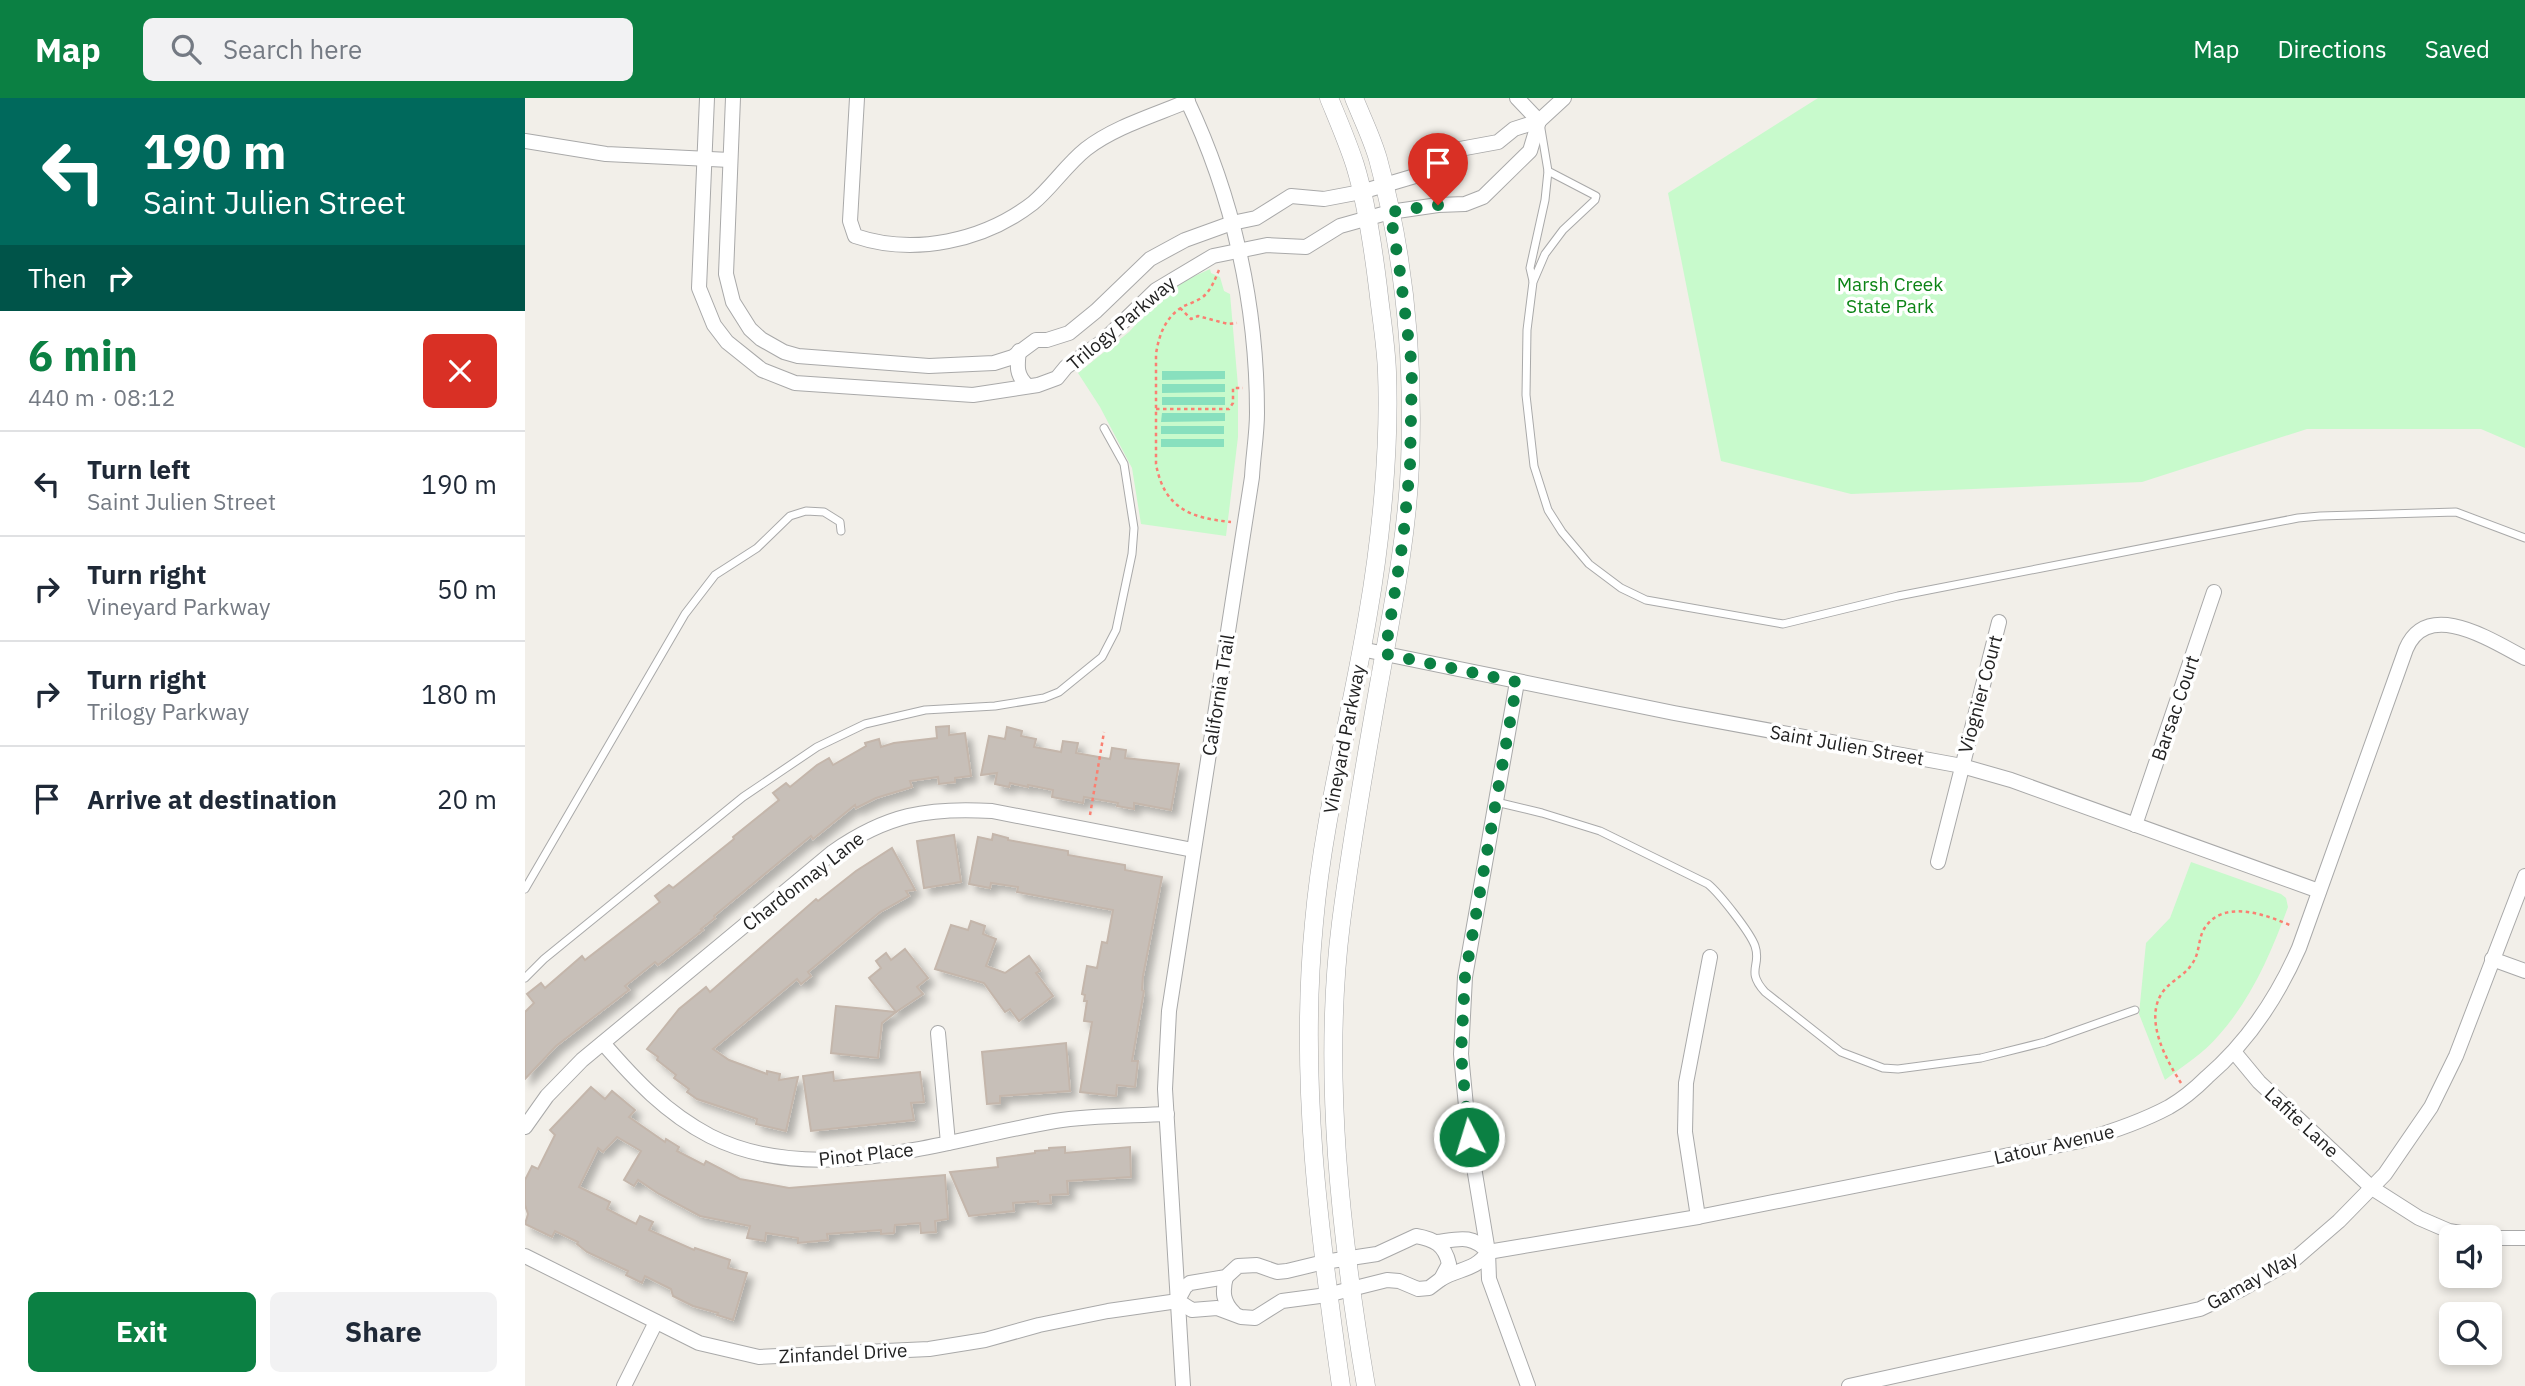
<!DOCTYPE html>
<html lang="en">
<head>
<meta charset="utf-8">
<style>
	:root { --surface:#fff; --page:#f2f2f3; --text:#1f2937; --muted:#747a83; --line:#e0e1e3; --accent:#0b8043 }
	body { margin:0; font-family:"IBM Plex Sans",sans-serif; background:var(--page); color:var(--text); height:100vh; display:flex; flex-direction:column; font-size:26px; white-space:nowrap }
	* { box-sizing:border-box; margin:0 }
	p { font-size:23px; color:var(--muted) }
	.icon { flex:none; width:38px; height:38px; fill:none; stroke:currentColor; stroke-width:2; stroke-linecap:round; stroke-linejoin:round }
	.map { position:relative; flex:1; overflow:hidden }
	.sheet { display:flex; flex-direction:column; background:var(--surface); width:525px }
	.sheet>* { flex:none }
	.guide { background:#00695c; color:#fff; overflow:hidden }
	.controls { position:absolute; left:1914px; top:1127px; display:grid; gap:14px }
	.controls a { display:grid; place-items:center; width:63px; height:63px; border-radius:10px; background:var(--surface); box-shadow:0 4px 10px #0003; font-size:35px }
	.pin { position:absolute; display:grid; place-items:center; width:60px; height:60px; color:#fff; margin:-72px -30px; border-radius:50% 50% 50% 0; rotate:-45deg; box-shadow:0 0 7px #0007 }
	.pin .icon { rotate:45deg }
	.me { position:absolute; width:77px; margin:-38px; rotate:355deg; stroke-linejoin:round; filter:drop-shadow(0 0 5px #0008) }
	.turn { display:flex; align-items:center; gap:24px; height:147px; padding:0 28px; font-size:32px }
	.turn .icon { width:91px; height:91px; stroke-width:2.5 }
	.turn b { display:block; font-size:49px; line-height:60px }
	.then { display:flex; align-items:center; height:66px; padding:0 28px; background:#0003; gap:14px; font-size:26px }
	.round { display:grid; place-items:center; flex:none; width:74px; height:74px; border-radius:10px; background:var(--page) }
	.summary { display:flex; align-items:center; justify-content:space-between; height:119px; padding:0 28px }
	h1 { font-size:42px; font-weight:800; line-height:52px; color:var(--accent) }
	.action { display:flex; gap:14px; margin-top:auto; padding:14px 28px }
	.action a { flex:1; height:80px; border-radius:10px; background:var(--accent); color:#fff; font-size:28px; font-weight:800; line-height:80px; text-align:center }
	.action a+a { background:var(--page); color:var(--text) }
	ul { padding:0; list-style:none }
	li { display:flex; align-items:center; gap:21px; height:105px; padding:0 28px; border-top:2px solid var(--line) }
	li div { flex:1 }
	li b { display:block; font-size:26px }
	li em { font-style:normal }
	header { display:flex; align-items:center; gap:42px; box-sizing:border-box; height:98px; padding:0 35px; background:var(--accent); color:#fff }
	header strong { font-size:33px }
	nav { display:flex; gap:38px; margin-inline-start:auto; font-size:24px }
	.search { width:490px; height:63px; background:var(--page); display:flex; align-items:center; gap:18px; box-sizing:border-box; padding:0 24px; border-radius:10px; color:var(--muted); font-size:26px }
	main { display:flex; flex:1; min-height:0 }
	.map>svg:first-child { display:block }
</style>
</head>
<body>
<header>
<strong>Map</strong>
<div class="search"><svg class="icon" aria-label="search" viewBox="0 0 24 24"><circle cx="10" cy="10" r="6"/><path d="M15 15l6 6"/></svg>Search here</div>
<nav><a>Map</a><a>Directions</a><a>Saved</a></nav>
</header>
<main>
<section class="sheet">
<div class="guide">
<div class="turn"><svg class="icon" aria-label="left" viewBox="0 0 24 24"><path d="M17 20v-9H6M10 6l-5 5 5 5"/></svg><div><b>190 m</b>Saint Julien Street</div></div>
<div class="then">Then<svg class="icon" aria-label="right" viewBox="0 0 24 24"><path d="M7 20v-9h11M14 6l5 5-5 5"/></svg></div>
</div>
<div class="summary"><div><h1>6 min</h1><p>440 m · 08:12</p></div><a class="round" style="background:#d93025;color:#fff"><svg class="icon" aria-label="close" viewBox="0 0 24 24"><path d="M6 6l12 12M18 6L6 18"/></svg></a></div>
<ul>
<li><svg class="icon" aria-label="left" viewBox="0 0 24 24"><path d="M17 20v-9H6M10 6l-5 5 5 5"/></svg><div><b>Turn left</b><p>Saint Julien Street</p></div><em>190 m</em></li>
<li><svg class="icon" aria-label="right" viewBox="0 0 24 24"><path d="M7 20v-9h11M14 6l5 5-5 5"/></svg><div><b>Turn right</b><p>Vineyard Parkway</p></div><em>50 m</em></li>
<li><svg class="icon" aria-label="right" viewBox="0 0 24 24"><path d="M7 20v-9h11M14 6l5 5-5 5"/></svg><div><b>Turn right</b><p>Trilogy Parkway</p></div><em>180 m</em></li>
<li><svg class="icon" aria-label="arrive" viewBox="0 0 24 24"><path d="M6 21V4h12l-3 4 3 4H6"/></svg><div><b>Arrive at destination</b></div><em>20 m</em></li>
</ul>
<div class="action"><a>Exit</a><a>Share</a></div>
</section>
<div class="map">
<svg width="2000" height="1288" viewBox="0 0 2000 1288">
	<defs>
		<filter id="shadow"><feDropShadow dx="6" dy="6" stdDeviation="3.5" flood-color="#0004"/></filter>
	</defs>
	<rect width="100%" height="100%" fill="#f2efe9"/>
	<!-- park -->
	<g fill="#c8facc">
		<polygon points="1293,0 2000,0 2000,350 1956,331 1782,331 1617,384 1326,396 1196,363 1143,95"/>
		<polygon points="685,171 686,175 695,179 699,193 705,196 713,288 713,339 701,438 616,426 607,370 575,309 553,275 604,234 632,204 659,183"/>
		<path d="M1666,764L1756,796L1761,800L1763,809C1746,855 1727,900 1694,937C1679,955 1658,968 1640,982L1614,916L1621,845L1645,820Z"/>
	</g>
	<!-- pitch -->
	<g fill="#88e0be">
		<polygon points="637,273 700,273 700,281 637,282"/>
		<polygon points="637,286 700,286 700,294 637,295"/>
		<rect x="637" y="299" width="63" height="8"/>
		<polygon points="637,315 700,315 700,323 636,324"/>
		<rect x="636" y="328" width="63" height="8"/>
		<rect x="636" y="341" width="63" height="8"/>
	</g>
	<!-- building -->
	<g fill="#c7bfb8" stroke="#c4b6ab" stroke-width="2" filter="url(#shadow)">
		<polygon points="424,628 424,637 440,635 446,678 430,680 430,684 414,686 413,679 385,683 387,689 351,700 331,710 330,707 288,741 286,738 247,770 189,818 190,820 176,831 178,832 133,867 130,864 100,888 104,892 31,948 0,981 0,914 9,905 2,896 16,885 20,890 57,858 60,862 135,804 130,798 144,787 148,790 209,741 208,739 254,702 248,695 261,685 265,689 292,667 304,660 308,667 341,648 340,645 354,641 356,649 369,645 412,640 411,629"/>
		<polygon points="482,629 497,633 496,638 511,641 509,649 536,654 538,643 553,645 551,655 585,661 587,650 601,652 600,660 654,666 646,712 609,705 609,711 592,708 593,705 559,699 558,705 527,699 528,692 503,687 503,689 485,685 484,689 470,686 472,675 456,677 464,638 480,641"/>
		<polygon points="468,736 483,740 483,742 543,753 543,757 600,767 600,772 637,779 618,878 617,892 619,893 607,963 613,963 610,989 592,987 591,998 555,994 567,924 559,923 562,903 559,903 560,897 557,896 562,868 572,870 577,844 582,845 588,812 492,794 493,789 466,785 465,790 444,786 453,739 467,742"/>
		<polygon points="429,737 436,784 399,790 392,743"/>
		<polygon points="367,750 390,792 381,793 384,798 355,814 283,874 286,878 276,886 272,881 188,951 204,962 242,976 242,973 255,976 254,982 273,979 261,1033 231,1026 232,1021 172,1001 162,994 164,991 149,980 151,977 132,962 133,959 122,951 154,911 181,889 185,894 291,801 293,803 331,773"/>
		<polygon points="446,823 460,828 458,836 471,841 461,868 480,875 504,858 515,873 511,875 528,898 494,923 485,911 480,914 459,885 410,871 426,827 443,832"/>
		<polygon points="380,851 403,880 392,889 398,896 371,914 344,880 356,870 351,863 361,855 366,862"/>
		<polygon points="311,908 371,914 357,925 353,960 306,955"/>
		<polygon points="541,945 545,993 475,998 475,1005 462,1006 457,954"/>
		<polygon points="308,974 309,983 395,974 399,1004 386,1005 389,1022 286,1033 278,978"/>
		<polygon points="66,989 80,1001 87,993 110,1012 104,1019 140,1044 141,1041 154,1049 152,1053 179,1067 181,1063 215,1081 264,1090 420,1077 423,1121 410,1123 411,1134 396,1135 395,1125 370,1127 369,1135 356,1136 356,1132 302,1136 303,1142 273,1145 273,1140 241,1135 240,1143 222,1140 225,1128 175,1118 134,1096 113,1082 109,1088 99,1082 116,1053 92,1039 78,1054 73,1050 54,1089 85,1104 82,1111 111,1126 115,1118 128,1124 124,1132 169,1152 170,1150 205,1162 203,1170 222,1175 208,1222 192,1217 193,1215 168,1208 148,1198 146,1191 120,1178 117,1185 101,1177 103,1173 62,1154 52,1146 53,1144 30,1133 27,1139 0,1126 3,1116 0,1107 0,1082 7,1068 13,1071 30,1037 25,1032"/>
		<polygon points="540,1049 540,1055 605,1049 606,1079 542,1083 543,1096 525,1097 526,1105 513,1106 513,1103 488,1105 489,1113 444,1118 425,1074 473,1069 472,1060 510,1055 510,1053 524,1052 524,1050"/>
	</g>
	<g fill="none" stroke-linecap="round" stroke-linejoin="round">
		<defs>
			<g id="service">
				<polyline points="1016,31 1023,73 1071,98 1070,102 1038,132 1020,156 1008,184 1002,232 1001,297 1009,368 1023,412 1037,434 1064,466 1096,490 1121,502 1258,526 1373,498 1773,420 1795,418 1931,414 2000,440"/>
				<polyline points="1008,183 1005,170 1020,102 1023,73"/>
				<path d="M971,704L1017,715L1075,733L1183,786C1194,795 1225,834 1230,848C1237,868 1220,872 1240,894L1316,954L1358,970L1373,971L1456,960L1520,944L1610,912"/>
				<polyline points="0,791 160,516 190,477 232,450 265,418 281,413 299,414 315,424 316,433"/>
				<polyline points="0,880 19,861 218,699 292,649 340,626 400,612 470,608 519,600 534,594 577,559 591,532 607,456 609,430 599,366 579,330"/>
			</g>
			<g id="minor">
				<polyline points="182,0 174,190 189,227 202,244 237,272 270,285 448,297 513,287 532,280 541,269 577,244 631,192 688,158 742,147 781,149 815,128 865,114 913,107 940,106 958,99 1005,53 1014,23"/>
				<polyline points="208,0 201,176 208,204 225,231 236,241 259,254 273,258 404,268 469,265 488,259 511,242 522,242 544,235 571,213 625,161 660,142 707,125 731,120 766,98 799,101 836,94 907,73 924,53 973,44 989,31 1014,23 1039,0"/>
				<path d="M332,0L325,123L330,138C389,158 459,143 508,105C527,89 541,67 561,51C589,29 630,17 663,3"/>
				<polyline points="992,0 1014,23"/>
				<polyline points="0,43 81,56 205,62"/>
				<path d="M494,253C492,268 491,278 503,288"/>
				<polyline points="836,551 1149,615 1437,668 1486,682 1794,793"/>
				<polyline points="992,584 940,879 936,956 944,1039 963,1154 964,1181 1003,1288"/>
				<polyline points="1610,727 1689,494"/>
				<polyline points="1413,764 1474,524"/>
				<polyline points="1967,861 2000,873"/>
				<polyline points="413,935 423,1045"/>
				<path d="M78,945C110,982 141,1015 185,1038C289,1091 423,1041 530,1023C567,1017 605,1018 642,1016"/>
				<polyline points="1710,955 1734,984 1847,1090 1894,1120 1924,1133 1958,1139"/>
				<path d="M0,1029L22,998L57,962L308,754C361,717 402,709 467,713L668,752"/>
				<polyline points="1173,1119 1160,1034 1161,985 1185,859"/>
				<polyline points="1965,1140 2000,1140"/>
				<path d="M912,1144C934,1141 947,1136 963,1154"/>
				<path d="M0,1158L174,1245L234,1259L404,1251L460,1242L514,1227L583,1213L653,1203L667,1212L692,1210L716,1219L730,1220L757,1203L802,1197L862,1182L874,1183L893,1191L904,1190L916,1181L924,1166C920,1147 909,1141 891,1138L852,1156L799,1164L762,1173L752,1174L732,1167L713,1168L701,1179L665,1185L660,1189L653,1202"/>
				<path d="M701,1179C697,1194 698,1204 709,1215"/>
				<path d="M916,1181C934,1170 950,1173 963,1154L1173,1119L1555,1043C1586,1034 1616,1024 1644,1009C1658,1001 1671,990 1682,979C1724,943 1752,900 1774,850L1881,551C1903,500 1967,543 2000,560"/>
				<polyline points="99,1288 131,1224"/>
				<path d="M658,1288L640,991L644,913L727,379C728,358 732,336 732,315C732,206 708,98 661,0"/>
				<polyline points="1324,1288 1675,1211 1715,1192 1770,1161 1814,1123 1860,1076 1906,1009 1931,958 2000,778"/>
			</g>
			<g id="tertiary">
				<path d="M804,0C813,22 823,45 830,67C842,106 848,149 853,190C856,218 861,246 862,274C865,350 856,441 843,516C826,619 798,720 789,825C774,981 794,1134 816,1288"/>
				<path d="M829,0C837,20 847,40 853,61C880,160 889,264 885,366C882,440 867,513 854,586C840,665 826,746 816,825C797,975 816,1140 841,1288"/>
			</g>
		</defs>
		<!-- service casing -->
		<use href="#service" stroke="#a9a9a9" stroke-width="9"/>
		<!-- minor casing -->
		<use href="#minor" stroke="#a9a9a9" stroke-width="16"/>
		<!-- tertiary casing -->
		<use href="#tertiary" stroke="#a9a9a9" stroke-width="19"/>
		<!-- path -->
		<g stroke="#fa8072" stroke-width="2.5" stroke-dasharray="3.5 3.5" stroke-linecap="butt">
			<path d="M694,172C690,181 687,190 680,197C675,202 666,205 659,208C641,218 634,236 631,256V366C639,410 665,420 706,424"/>
			<polyline points="655,210 666,221 673,218 703,226 712,225"/>
			<polyline points="631,311 704,311 708,305 708,290 718,290"/>
			<polyline points="565,717 579,634"/>
			<path d="M1656,985C1640,960 1617,918 1640,891C1649,881 1660,877 1667,866C1675,855 1673,841 1679,831C1698,800 1742,817 1767,828"/>
		</g>
		<!-- service -->
		<use href="#service" stroke="#fff" stroke-width="7"/>
		<!-- minor -->
		<use href="#minor" stroke="#fff" stroke-width="14"/>
		<!-- tertiary -->
		<use href="#tertiary" stroke="#fff" stroke-width="18"/>
	</g>
	<g fill="none" stroke-linecap="round" stroke-linejoin="round">
		<!-- route -->
		<polyline stroke="#0b8043" stroke-width="12" stroke-dasharray="0 21.6" points="913,107 865,114 874,167 887,269 885,368 878,442 860,556 992,584 940,879 936,956 944,1039"/>
	</g>
	<g text-anchor="middle" dominant-baseline="central" stroke-width="7" stroke-linejoin="round" paint-order="stroke">
		<!-- park labels -->
		<g font-size="19" fill="#0c8416" stroke="#fff">
			<text x="1365" y="186">Marsh Creek<tspan x="1365" dy="22">State Park</tspan></text>
		</g>
		<!-- street labels -->
		<g font-size="19" fill="#222" stroke="#fff">
			<text transform="translate(596 225) rotate(-40)">Trilogy Parkway</text>
			<text transform="translate(1455 596) rotate(-75)">Viognier Court</text>
			<text transform="translate(693 597) rotate(-81)">California Trail</text>
			<text transform="translate(1650 610) rotate(-71)">Barsac Court</text>
			<text transform="translate(819 641) rotate(-79)">Vineyard Parkway</text>
			<text transform="translate(1322 647) rotate(10)">Saint Julien Street</text>
			<text transform="translate(278 783) rotate(-38)">Chardonnay Lane</text>
			<text transform="translate(1777 1024) rotate(43)">Lafite Lane</text>
			<text transform="translate(1529 1046) rotate(-13)">Latour Avenue</text>
			<text transform="translate(341 1056) rotate(-6)">Pinot Place</text>
			<text transform="translate(1727 1182) rotate(-29)">Gamay Way</text>
			<text transform="translate(318 1255) rotate(-3)">Zinfandel Drive</text>
		</g>
	</g>
</svg>
<div class="controls">
<a><svg class="icon" aria-label="sound" viewBox="0 0 24 24"><path d="M4 9h4l5-4v14l-5-4H4zM17 9q2 3 0 6"/></svg></a>
<a><svg class="icon" aria-label="search" viewBox="0 0 24 24"><circle cx="10" cy="10" r="6"/><path d="M15 15l6 6"/></svg></a>
</div>
<div class="pin" style="left:913px;top:107px;background:#d93025"><svg class="icon" aria-label="arrive" viewBox="0 0 24 24"><path d="M6 21V4h12l-3 4 3 4H6"/></svg></div>
<svg class="me" style="left:944px;top:1039px" viewBox="-20 -20 40 40"><circle r="17" fill="#0b8043" stroke="#fff" stroke-width="3"/><path d="M0-11L8 9 0 5-8 9z" fill="#fff"/></svg>
</div>
</main>
</body>
</html>
